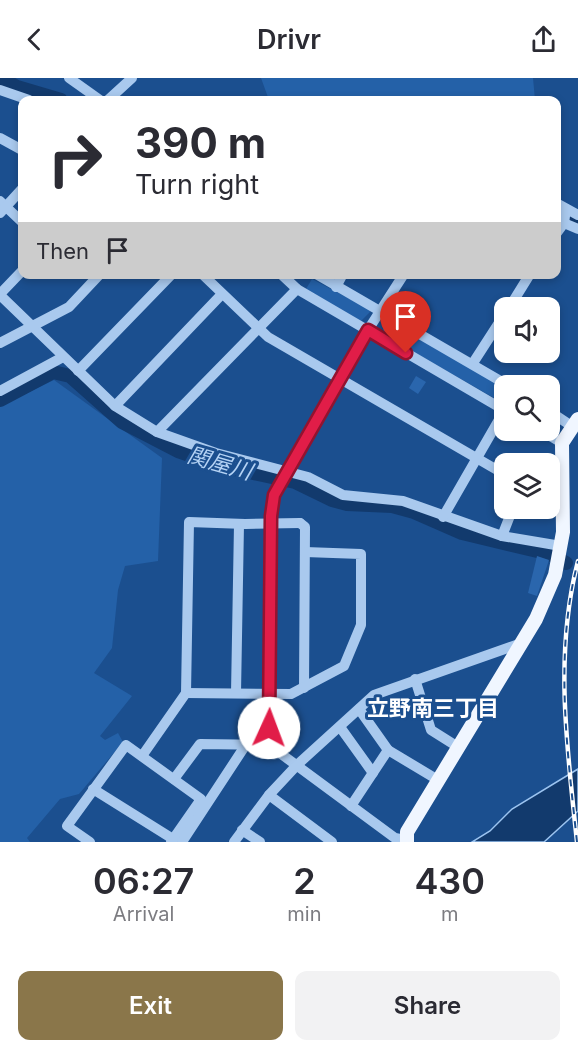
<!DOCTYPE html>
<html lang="en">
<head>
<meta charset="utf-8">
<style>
	:root { --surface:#fff; --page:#f2f2f3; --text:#2b2b33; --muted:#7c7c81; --accent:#8a764a }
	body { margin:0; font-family:Inter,"Noto Sans JP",sans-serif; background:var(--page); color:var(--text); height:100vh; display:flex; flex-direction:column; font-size:22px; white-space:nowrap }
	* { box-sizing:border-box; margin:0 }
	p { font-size:20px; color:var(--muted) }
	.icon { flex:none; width:33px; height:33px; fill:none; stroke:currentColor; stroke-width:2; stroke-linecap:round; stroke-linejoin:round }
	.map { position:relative; height:764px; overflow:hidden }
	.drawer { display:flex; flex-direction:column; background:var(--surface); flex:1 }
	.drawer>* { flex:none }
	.hud { position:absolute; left:18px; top:18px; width:543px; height:183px; border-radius:12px; box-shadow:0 3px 9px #0003; background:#fff; color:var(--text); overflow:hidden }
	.tools { position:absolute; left:494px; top:219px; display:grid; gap:12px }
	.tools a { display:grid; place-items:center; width:66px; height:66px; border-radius:12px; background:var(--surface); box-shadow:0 3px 9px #0003; font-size:30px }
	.pin { position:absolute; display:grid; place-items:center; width:51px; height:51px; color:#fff; margin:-62px -26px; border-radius:50% 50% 50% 0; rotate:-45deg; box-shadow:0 0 6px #0007 }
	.pin .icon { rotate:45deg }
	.me { position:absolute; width:66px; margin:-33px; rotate:2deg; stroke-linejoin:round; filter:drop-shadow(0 0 4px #0008) }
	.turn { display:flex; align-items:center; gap:21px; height:126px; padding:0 18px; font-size:27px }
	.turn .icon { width:78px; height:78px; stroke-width:2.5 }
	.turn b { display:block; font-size:42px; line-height:51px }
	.then { display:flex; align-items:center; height:57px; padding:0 18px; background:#0003; gap:12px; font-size:22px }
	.eta { display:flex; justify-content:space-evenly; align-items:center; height:102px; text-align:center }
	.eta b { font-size:36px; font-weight:600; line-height:42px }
	.action { display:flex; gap:12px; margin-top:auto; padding:12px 18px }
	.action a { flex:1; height:69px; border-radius:12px; background:var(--accent); color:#fff; font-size:24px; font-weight:600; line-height:69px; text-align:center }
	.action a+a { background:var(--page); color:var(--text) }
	header { display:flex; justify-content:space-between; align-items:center; height:78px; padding:0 18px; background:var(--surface); font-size:27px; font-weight:600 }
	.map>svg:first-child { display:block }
</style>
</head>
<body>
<header><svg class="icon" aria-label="back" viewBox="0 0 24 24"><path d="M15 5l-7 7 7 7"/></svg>Drivr<svg class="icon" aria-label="share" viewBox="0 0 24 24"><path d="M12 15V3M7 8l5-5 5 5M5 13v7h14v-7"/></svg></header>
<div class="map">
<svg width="578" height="764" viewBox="0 0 578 764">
	<rect width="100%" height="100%" fill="#1b4f8f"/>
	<!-- green -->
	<g fill="#2461a8">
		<polygon points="261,0 533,0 535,22 269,22"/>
		<polygon points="312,201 369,231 370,234 361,243 306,211"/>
		<polygon points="385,241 504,309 503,325 382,256"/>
		<polygon points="54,302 162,380 158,483 125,488 118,512 112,570 94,595 132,618 100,658 105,662 118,655 123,664 79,716 60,721 27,760 30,764 0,764 0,328"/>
	</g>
	<!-- water -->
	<polygon fill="#123a6d" stroke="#9cc4f0" stroke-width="1.5" points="578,691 578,733 544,764 472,764 490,753 512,731"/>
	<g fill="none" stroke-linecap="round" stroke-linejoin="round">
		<!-- river -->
		<g stroke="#123a6d" stroke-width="14">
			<polyline points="1,0 17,9 61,22"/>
			<polyline points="556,133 578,144"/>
			<polyline points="0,322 53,294 70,298 122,344 178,373 225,389 295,404 332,422 347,426 392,428 414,434 462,455 550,476 566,485"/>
		</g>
	</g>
	<!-- building -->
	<g fill="#2a66ad">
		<polygon points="416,298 426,304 418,316 409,310"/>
		<polygon points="537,478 549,482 537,518 528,515"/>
	</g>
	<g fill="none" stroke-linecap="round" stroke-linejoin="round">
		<!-- minor -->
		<g stroke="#a9c9ee" stroke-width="10">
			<polyline points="69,0 100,22"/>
			<polyline points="0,12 29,22"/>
			<polyline points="108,22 132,0"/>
			<polyline points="0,60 22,72"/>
			<polyline points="0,123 22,144"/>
			<polyline points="556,125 578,137"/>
			<polyline points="0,135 22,111"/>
			<polyline points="559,143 578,151"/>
			<polyline points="556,156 564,145 566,131"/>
			<polyline points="202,196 268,259 504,396"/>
			<polyline points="281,196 297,211 504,332"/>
			<polyline points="316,196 509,308"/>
			<polyline points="336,209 343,196"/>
			<polyline points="0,216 22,193"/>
			<polyline points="0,217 115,328 157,354 216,375 308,399 343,417 403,423 502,458 561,468"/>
			<polyline points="509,230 530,196"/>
			<polyline points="0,265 69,229 100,196"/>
			<polyline points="473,285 504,237"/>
			<polyline points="78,293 172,196"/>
			<polyline points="0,313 63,279"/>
			<polyline points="115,328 222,216"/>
			<polyline points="549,333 573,349"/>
			<polyline points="540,352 562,365"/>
			<polyline points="157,354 297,211"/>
			<polyline points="443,439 504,333"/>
			<polyline points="300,445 305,449 304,610"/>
			<polyline points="502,458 513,430"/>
			<polyline points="415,601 431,652 458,669"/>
			<polyline points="186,615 291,616 344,588 361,547 361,476 305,474"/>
			<polyline points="236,615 239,446"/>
			<polyline points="359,631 388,672 438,702"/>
			<polyline points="340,649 373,695"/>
			<polyline points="269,667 271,438 274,417 368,252 404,196"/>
			<polyline points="142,678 186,615 189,444 245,446"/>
			<polyline points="174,701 200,666 269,667 395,760 406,762 405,764"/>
			<polyline points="93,711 173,761"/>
			<polyline points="269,717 332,764"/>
			<polyline points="351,728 388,672"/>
			<polyline points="242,752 260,764"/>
			<polyline points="90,764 67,748 126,667 201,721 171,764"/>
			<polyline points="182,764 245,668"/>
			<polyline points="234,764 269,717 297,687 374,617 519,566"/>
		</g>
		<!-- major -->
		<polyline stroke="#f0f6ff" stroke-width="14" points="407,764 407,754 536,541 555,497 563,454 562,365 578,341"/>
		<defs>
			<path id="rail" d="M577,764C567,670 554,575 578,483"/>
		</defs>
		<!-- rail casing -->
		<use href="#rail" stroke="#fff" stroke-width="4.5"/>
		<!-- rail -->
		<use href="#rail" stroke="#1b4f8f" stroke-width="2" stroke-dasharray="7" stroke-linecap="butt"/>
		<!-- minor-bridge -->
		<polyline stroke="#a9c9ee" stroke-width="10" points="245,446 300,445"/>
	</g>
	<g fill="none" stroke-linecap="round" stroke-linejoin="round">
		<defs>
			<polyline id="route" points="269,650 271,438 274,417 368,252 406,275"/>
		</defs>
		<!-- route casing -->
		<use href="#route" stroke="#92132f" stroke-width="15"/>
		<!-- route -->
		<use href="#route" stroke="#e11d48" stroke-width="10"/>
	</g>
	<g text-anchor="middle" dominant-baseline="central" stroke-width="6" stroke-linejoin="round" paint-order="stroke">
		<!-- water labels -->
		<g font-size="22" font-style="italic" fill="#b5d3f5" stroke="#1b4f8f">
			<text transform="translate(220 385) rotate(16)">関屋川</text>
		</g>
		<!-- neighbourhood labels -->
		<g font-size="22" font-weight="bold" fill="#fff" stroke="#1b4f8f">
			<text x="433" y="630">立野南三丁目</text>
		</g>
	</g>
</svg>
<div class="tools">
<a><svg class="icon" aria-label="sound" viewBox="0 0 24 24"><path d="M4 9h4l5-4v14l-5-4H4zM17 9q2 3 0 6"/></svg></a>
<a><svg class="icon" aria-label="search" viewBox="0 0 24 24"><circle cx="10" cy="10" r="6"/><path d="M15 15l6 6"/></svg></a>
<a><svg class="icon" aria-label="layers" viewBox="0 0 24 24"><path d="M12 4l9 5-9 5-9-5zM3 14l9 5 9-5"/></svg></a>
</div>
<div class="pin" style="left:406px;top:275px;background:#d93025"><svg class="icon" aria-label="arrive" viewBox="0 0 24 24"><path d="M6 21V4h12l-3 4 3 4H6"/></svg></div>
<svg class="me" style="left:269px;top:650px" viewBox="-20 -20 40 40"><circle r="19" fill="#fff"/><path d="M0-13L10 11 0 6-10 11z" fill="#e11d48"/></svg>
<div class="hud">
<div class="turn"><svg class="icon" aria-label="right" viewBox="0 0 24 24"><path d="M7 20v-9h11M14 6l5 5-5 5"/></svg><div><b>390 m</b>Turn right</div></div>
<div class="then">Then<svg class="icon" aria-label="arrive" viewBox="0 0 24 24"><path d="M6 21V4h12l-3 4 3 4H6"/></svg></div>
</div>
</div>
<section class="drawer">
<div class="eta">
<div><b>06:27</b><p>Arrival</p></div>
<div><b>2</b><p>min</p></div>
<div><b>430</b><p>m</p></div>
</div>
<div class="action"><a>Exit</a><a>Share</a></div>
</section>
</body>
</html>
